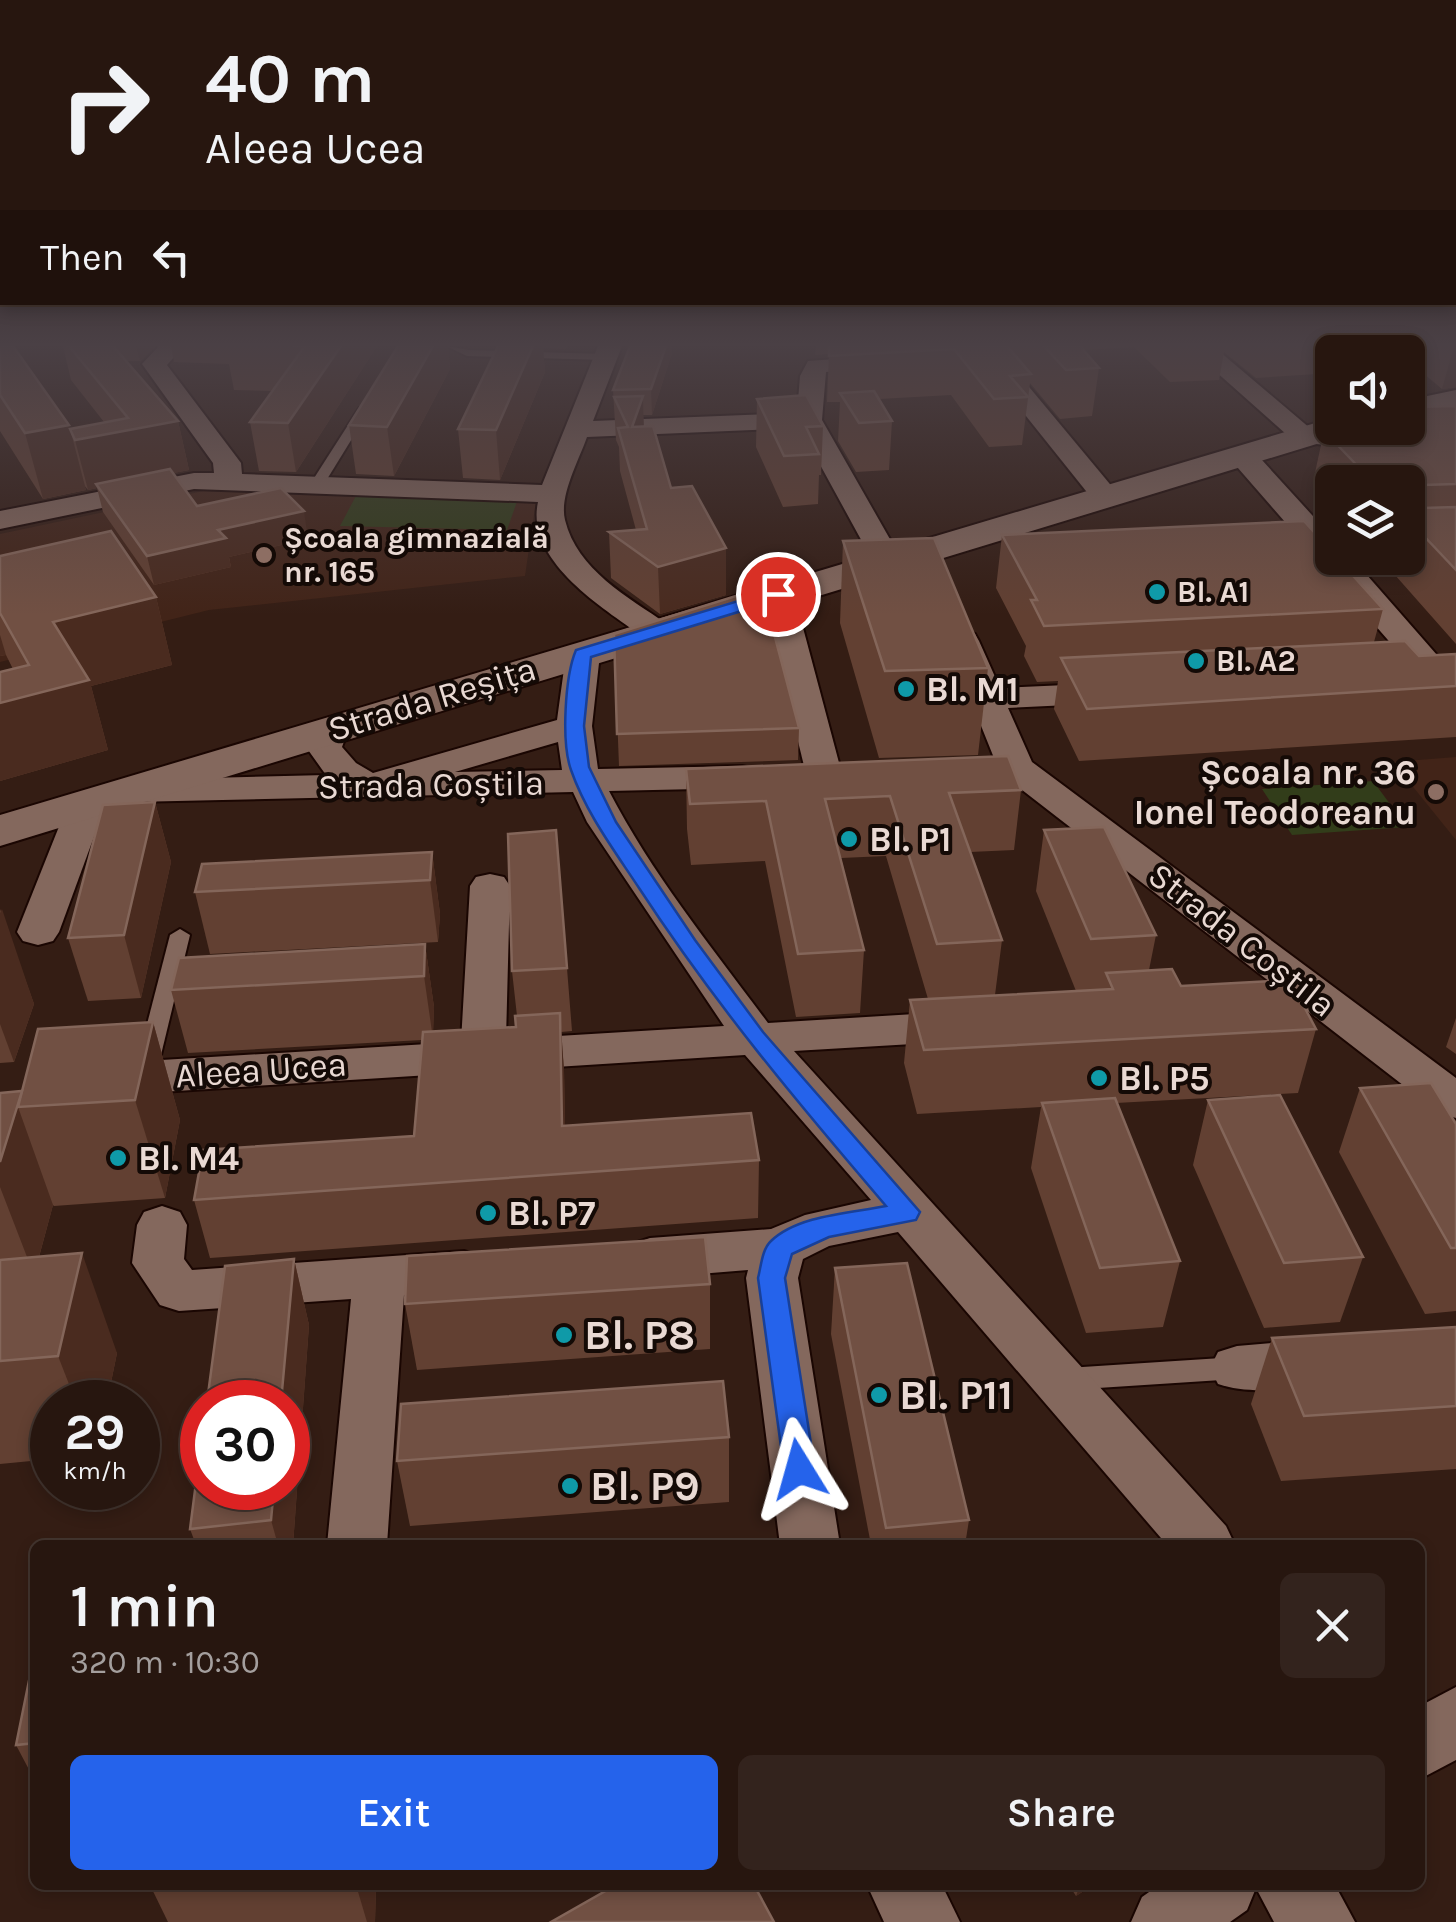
<!DOCTYPE html>
<html lang="en">
<head>
<meta charset="utf-8">
<style>
	:root { --surface:#27160f; --page:#33231d; --text:#f1f3f6; --muted:#a49f9e; --line:#43352f; --accent:#2563eb }
	body { margin:0; font-family:Karla,sans-serif; background:var(--page); color:var(--text); height:100vh; display:flex; flex-direction:column; font-size:38px; white-space:nowrap }
	* { box-sizing:border-box; margin:0 }
	p { font-size:32px; color:var(--muted) }
	.icon { flex:none; width:55px; height:55px; fill:none; stroke:currentColor; stroke-width:2; stroke-linecap:round; stroke-linejoin:round }
	.map { position:relative; flex:1; overflow:hidden }
	.details { position:absolute; left:30px; top:1540px; width:1395px; height:350px; display:flex; flex-direction:column; background:var(--surface); border-radius:15px; box-shadow:0 5px 15px #0003,0 0 0 2px var(--line) }
	.details>* { flex:none }
	.guide { position:absolute; left:0px; top:0px; width:1458px; height:305px; box-shadow:0 5px 15px #0003,0 0 0 2px var(--line); background:#27160f; color:var(--text); overflow:hidden }
	.buttons { position:absolute; left:1315px; top:335px; display:grid; gap:20px }
	.buttons a { display:grid; place-items:center; width:110px; height:110px; border-radius:15px; background:var(--surface); box-shadow:0 5px 15px #0003,0 0 0 2px var(--line); font-size:50px }
	.speed { position:absolute; left:30px; top:1380px; display:flex; gap:20px; font-size:50px; font-weight:700; text-align:center }
	.speed>* { display:grid; place-content:center; width:130px; height:130px; border-radius:50%; background:var(--surface); box-shadow:0 5px 15px #0003,0 0 0 2px var(--line); line-height:1 }
	.speed small { font-size:25px; font-weight:400 }
	.speed .limit { border:15px solid #d22; background:#fff; color:#111 }
	.pin { position:absolute; display:grid; place-items:center; width:85px; height:85px; color:#fff; margin:-42px; border:5px solid #fff; border-radius:50%; box-shadow:0 2px 10px #0007 }
	.me { position:absolute; width:110px; margin:-55px; rotate:352deg; stroke-linejoin:round; filter:drop-shadow(0 0 8px #0008) }
	.turn { display:flex; align-items:center; gap:35px; height:210px; padding:0 40px; font-size:45px }
	.turn .icon { width:130px; height:130px; stroke-width:2.5 }
	.turn b { display:block; font-size:70px; line-height:85px }
	.then { display:flex; align-items:center; height:95px; padding:0 40px; background:#0003; gap:20px; font-size:38px }
	.round { display:grid; place-items:center; flex:none; width:105px; height:105px; border-radius:15px; background:var(--page) }
	.summary { display:flex; align-items:center; justify-content:space-between; height:170px; padding:0 40px }
	h1 { font-size:60px; font-weight:600; line-height:75px }
	.primary-button { display:flex; gap:20px; margin-top:auto; padding:20px 40px }
	.primary-button a { flex:1; height:115px; border-radius:15px; background:var(--accent); color:#fff; font-size:40px; font-weight:600; line-height:115px; text-align:center }
	.primary-button a+a { background:var(--page); color:var(--text) }
	.map>svg:first-child { display:block }
</style>
</head>
<body>
<div class="map">
<svg width="1456" height="1922" viewBox="0 0 1456 1922">
	<rect width="100%" height="100%" fill="#341d14"/>
	<!-- built -->
	<g fill="#422418">
		<polygon points="213,489 536,501 525,576 209,610 0,662 0,534"/>
		<polygon points="1456,757 1456,840 1393,762"/>
	</g>
	<!-- green -->
	<g fill="#323d1a">
		<polygon points="358,492 519,496 507,530 340,526"/>
		<polygon points="1373,781 1407,827 1292,835 1262,789"/>
	</g>
	<g fill="none" stroke-linecap="round" stroke-linejoin="round">
		<defs>
			<g id="lane">
				<polygon points="446,346 469,350 606,354 612,357 606,360 467,356"/>
				<polygon points="359,408 369,411 321,489 311,489 309,486"/>
				<polygon points="180,929 190,935 160,1059 149,1066 138,1059 170,935"/>
				<polygon points="1237,1357 1246,1361 1250,1368 1246,1375 1237,1379 1067,1390 1058,1387 1054,1379 1058,1371 1067,1368"/>
			</g>
			<g id="street">
				<path d="M159,346H184L167,365L241,463L242,474L542,485L598,346H622L593,421L797,413L800,376L808,361L892,355L895,360L892,365L826,372L822,420L899,555L925,568L929,575L925,582H903L876,567L800,428L587,437C579,460 559,496 565,520C577,570 628,597 667,624L672,631L667,638H645C604,609 525,561 538,502L194,489L0,529V511L194,473H214L213,463L142,364Z"/>
				<polygon points="970,346 995,346 1114,489 1118,495 1114,501 1094,501"/>
				<polygon points="1187,346 1213,346 1311,429 1456,434 1456,450 1368,449 1295,442"/>
				<polygon points="1241,446 1251,448 1332,537 1332,558 1352,558 1437,655 1442,662 1435,679 1387,688 1375,685 1370,678 1375,671 1408,663 1231,460 1228,454"/>
				<polygon points="778,585 789,587 794,594 842,774 837,782 824,785 811,782 806,774 762,594 767,587"/>
				<polygon points="963,631 975,634 979,641 1000,688 1111,683 1123,686 1128,693 1123,700 1111,703 1008,708 1032,762 1456,1078 1456,1118 1439,1113 1008,779 945,778 940,770 945,762 994,758 947,641 951,634"/>
				<path d="M583,644L595,647L600,654L592,726L598,769L742,766L755,769L760,777L755,785L742,788L609,791C652,874 713,949 768,1023L964,1011L980,1016L986,1026L980,1036L964,1041L794,1051L1226,1526L1235,1545H1167L898,1232L829,1246L803,1259L798,1278L840,1545H780L746,1278L748,1270L650,1278L632,1272L624,1258L632,1244L650,1238L771,1229L805,1215L871,1200L745,1055L145,1093L129,1088L122,1077L129,1066L145,1061L461,1042L470,886L476,877L490,874L504,877L510,886L506,1039L724,1026L587,822L573,792L132,802L119,799L113,791L119,783L132,780L326,775L306,747L317,722L330,719L343,722L348,730L342,747L356,763L373,773L557,720L566,654L571,647ZM558,742L562,770L455,772Z"/>
				<polygon points="87,793 100,796 106,804 59,932 53,941 38,945 23,941 17,932 68,804 74,796"/>
				<polygon points="162,1206 180,1212 187,1225 184,1259 192,1270 464,1251 482,1257 490,1271 482,1285 464,1291 404,1295 387,1545 327,1545 351,1299 179,1311 160,1305 132,1263 137,1225 144,1212"/>
				<path d="M1321,1339L1340,1345L1348,1361L1340,1377C1305,1389 1253,1396 1218,1384L1210,1368L1218,1352L1237,1346Z"/>
				<polygon points="1456,1687 1456,1760 1420,1779 1420,1706"/>
				<polygon points="867,1885 942,1885 960,1922 884,1922"/>
				<polygon points="1159,1885 1335,1885 1355,1922 1274,1922 1256,1888 1247,1910 1230,1922 1131,1922 1142,1897"/>
			</g>
			<g id="secondary">
				<polygon points="1456,390 1456,410 1408,420 1408,400"/>
				<polygon points="1332,418 1332,428 1351,428 1346,435 0,846 0,815"/>
			</g>
		</defs>
		<!-- lane casing -->
		<use href="#lane" stroke="#1a0602" stroke-width="4"/>
		<!-- street casing -->
		<use href="#street" stroke="#1a0602" stroke-width="4"/>
		<!-- secondary casing -->
		<use href="#secondary" stroke="#1a0602" stroke-width="4"/>
		<!-- lane -->
		<use href="#lane" fill="#84685d" fill-rule="evenodd"/>
		<!-- street -->
		<use href="#street" fill="#84685d" fill-rule="evenodd"/>
		<!-- secondary -->
		<use href="#secondary" fill="#84685d" fill-rule="evenodd"/>
	</g>
	<!-- wall -->
	<g fill="#624032">
		<polygon points="0,346 70,429 104,422 71,380 63,346 155,346 140,361 126,361 178,421 189,470 173,473 197,506 308,539 229,557 231,567 154,585 103,512 97,488 88,490 84,485 86,490 43,499 0,431"/>
		<polygon points="171,346 377,346 296,472 259,471 250,422 272,391 234,390 229,364 174,362"/>
		<polygon points="398,346 448,346 450,369 394,476 356,474 349,425"/>
		<polygon points="498,346 567,346 566,349 543,348 545,372 500,480 463,478 458,429"/>
		<polygon points="630,346 672,346 672,353 652,415 643,415 644,427 671,488 726,548 726,595 660,614 611,578 609,532 636,530 620,471 619,447 616,440 613,390"/>
		<polygon points="816,346 1456,346 1456,387 1442,389 1417,368 1408,369 1408,352 1332,352 1332,373 1256,378 1224,352 1219,380 1170,382 1134,347 1083,350 1099,368 1092,416 1060,419 1030,383 1022,445 989,447 951,395 879,399 892,421 889,470 856,472 838,441 840,402 827,402 829,354 815,355"/>
		<polygon points="757,399 823,426 821,475 819,475 818,504 783,507 756,447"/>
		<polygon points="1456,406 1456,644 1380,558 1408,558 1408,482 1332,482 1332,504 1313,482 1324,431 1408,428 1408,407"/>
		<polygon points="1002,535 1383,609 1374,642 1419,656 1456,654 1456,737 1079,761 1054,709 1058,681 1037,682 1024,656 1026,646 996,588"/>
		<polygon points="843,541 988,668 978,755 879,758 840,623"/>
		<polygon points="0,556 156,597 172,665 91,686 108,750 0,781 0,672 13,669 6,655 0,656"/>
		<polygon points="614,634 799,728 798,760 619,766"/>
		<polygon points="686,769 1021,790 1014,850 970,852 1002,940 995,995 1076,991 1036,891 1044,830 1156,935 1149,970 1181,986 1316,1029 1298,1093 1116,1103 1180,1261 1163,1327 1086,1333 1031,1168 1041,1107 917,1114 904,1063 910,1000 928,999 886,856 841,858 864,950 860,1013 796,1017 765,861 691,865 687,829"/>
		<polygon points="155,802 171,862 141,998 88,1001 68,938"/>
		<polygon points="556,830 572,1031 561,1032 564,1070 565,1126 759,1160 758,1218 210,1258 194,1200 414,1136 422,1040 188,1053 171,990 425,944 434,1007 433,1031 516,1027 517,1016 512,971"/>
		<polygon points="432,852 440,914 438,942 210,954 195,892"/>
		<polygon points="0,909 34,1004 14,1062 0,1063"/>
		<polygon points="1456,1018 1456,1054 1446,1047"/>
		<polygon points="153,1022 180,1120 165,1198 54,1206 53,1205 39,1257 117,1353 107,1402 52,1402 52,1459 0,1464 0,1093 22,1091"/>
		<polygon points="1360,1088 1456,1124 1456,1311 1425,1314 1339,1152"/>
		<polygon points="1208,1100 1363,1257 1340,1322 1264,1328 1193,1165"/>
		<polygon points="294,1259 309,1325 293,1545 196,1545 190,1529"/>
		<polygon points="835,1268 969,1520 965,1545 871,1545 831,1334"/>
		<polygon points="710,1284 710,1349 417,1370 405,1304"/>
		<polygon points="1456,1327 1456,1469 1281,1481 1251,1404 1272,1338"/>
		<polygon points="729,1437 729,1502 410,1526 397,1461"/>
		<polygon points="35,1651 35,1781 16,1745"/>
		<polygon points="150,1885 376,1885 375,1922 168,1922"/>
		<polygon points="1069,1885 1093,1885 1076,1896"/>
	</g>
	<!-- shaded-wall -->
	<g fill="#4a2b1f">
		<polygon points="136,346 155,346 140,361"/>
		<polygon points="341,346 377,346 296,472 288,423"/>
		<polygon points="433,346 448,346 450,369 394,476 387,427"/>
		<polygon points="533,346 543,346 545,372 500,480 496,430"/>
		<polygon points="666,346 672,346 672,353 652,415 651,389"/>
		<polygon points="1454,346 1456,346 1456,387 1442,389"/>
		<polygon points="643,396 644,438 632,427"/>
		<polygon points="178,421 189,470 99,488 96,484 97,488 88,490 75,440"/>
		<polygon points="69,425 86,490 43,499 25,433"/>
		<polygon points="304,511 308,539 229,557 231,567 154,585 147,556 218,530"/>
		<polygon points="726,548 726,595 660,614 658,567"/>
		<polygon points="156,597 172,665 91,686 108,750 0,781 0,703 71,685 53,622"/>
		<polygon points="0,635 6,655 0,656"/>
		<polygon points="155,802 171,862 141,998 124,935"/>
		<polygon points="432,852 440,914 438,942 430,880"/>
		<polygon points="2,909 34,1004 14,1062 0,1024 0,913"/>
		<polygon points="425,944 434,1007 433,1039 424,976"/>
		<polygon points="560,1013 564,1070 566,1174 562,1126"/>
		<polygon points="153,1022 180,1120 165,1198 135,1100"/>
		<polygon points="22,1091 18,1107 53,1205 34,1275 0,1187 0,1162"/>
		<polygon points="82,1253 117,1353 107,1402 76,1402 58,1356"/>
		<polygon points="294,1259 309,1325 293,1545 278,1545 271,1520 274,1488 288,1488 288,1402 281,1402"/>
		<polygon points="356,1885 376,1885 375,1922 367,1922"/>
		<polygon points="1080,1885 1093,1885 1076,1896"/>
	</g>
	<!-- building -->
	<g fill="#715043" stroke="#84665a" stroke-width="2.5">
		<polygon points="0,346 13,346 69,425 25,433 0,395"/>
		<polygon points="69,346 113,346 178,421 75,440 70,429 128,418"/>
		<polygon points="293,346 341,346 288,423 250,422 305,346"/>
		<polygon points="398,346 433,346 387,427 349,425"/>
		<polygon points="498,346 533,346 496,430 458,429"/>
		<polygon points="630,346 666,346 651,389 613,390"/>
		<polygon points="829,346 1007,346 1031,374 1010,376 1028,397 994,399 954,349 829,356"/>
		<polygon points="1044,346 1080,346 1099,368 1066,370"/>
		<polygon points="874,391 892,421 859,423 840,393"/>
		<polygon points="806,395 823,426 806,427 819,454 784,456 757,399"/>
		<polygon points="643,396 632,427 653,426 671,488 692,486 726,548 658,567 609,532 647,529 618,428 628,427 614,397"/>
		<polygon points="1456,406 1456,484 1422,485 1418,489 1423,508 1456,507 1456,570 1408,519 1408,482 1373,482 1324,431 1408,428 1410,427 1408,425 1408,407"/>
		<polygon points="170,469 197,506 281,488 304,511 218,530 226,538 147,556 96,484"/>
		<polygon points="1304,521 1332,552 1332,558 1337,558 1383,609 1044,626 1031,600 1037,600 1002,535"/>
		<polygon points="111,531 156,597 53,622 89,680 0,703 0,672 29,665 0,613 0,556"/>
		<polygon points="934,538 988,668 885,671 843,541"/>
		<polygon points="755,590 763,592 799,728 617,734 614,634"/>
		<polygon points="1405,641 1419,656 1456,654 1456,686 1087,709 1061,658"/>
		<polygon points="1008,756 1021,790 949,793 1002,940 937,944 890,796 825,799 864,950 798,954 766,801 690,804 686,769"/>
		<polygon points="155,802 124,935 68,938 103,805"/>
		<polygon points="1104,827 1156,935 1091,939 1044,830"/>
		<polygon points="556,830 567,968 512,971 508,834"/>
		<polygon points="432,852 430,880 195,892 202,864"/>
		<polygon points="425,944 424,976 171,990 179,958"/>
		<polygon points="1172,969 1181,986 1290,980 1316,1029 924,1050 910,1000 1113,989 1106,973"/>
		<polygon points="560,1013 562,1126 751,1113 759,1160 194,1200 203,1150 414,1136 423,1032 516,1027 515,1016"/>
		<polygon points="153,1022 135,1100 18,1107 38,1029"/>
		<polygon points="1431,1083 1456,1124 1456,1248 1451,1248 1360,1088"/>
		<polygon points="22,1091 0,1162 0,1093"/>
		<polygon points="1280,1095 1363,1257 1284,1263 1208,1100"/>
		<polygon points="1115,1098 1180,1261 1100,1268 1042,1103"/>
		<polygon points="705,1237 710,1284 405,1304 407,1256"/>
		<polygon points="82,1253 58,1356 0,1361 0,1260"/>
		<polygon points="294,1259 281,1402 207,1402 225,1266"/>
		<polygon points="907,1263 969,1520 886,1528 835,1268"/>
		<polygon points="1456,1327 1456,1406 1304,1416 1272,1338"/>
		<polygon points="723,1381 729,1437 397,1461 401,1404"/>
		<polygon points="202,1436 202,1488 274,1488 271,1520 190,1529"/>
		<polygon points="35,1651 35,1743 16,1745"/>
		<polygon points="616,1885 754,1885 774,1922 551,1922"/>
	</g>
	<!-- sky -->
	<linearGradient id="sky" x2="0" y2="1"><stop stop-color="#1d100b"/><stop offset="0.56" stop-color="#4a4045"/><stop offset="1" stop-color="#4a4045" stop-opacity="0"/></linearGradient>
	<rect width="1456" height="615" fill="url(#sky)"/>
	<!-- route -->
	<path fill="#2563eb" stroke="#184099" stroke-width="2.5" d="M778,589L786,594L784,598L591,657L584,726L589,767L616,822L695,940L763,1032L920,1212L916,1220L829,1237L792,1254L785,1278L815,1469L810,1478L799,1482L788,1478L784,1469L758,1278C761,1267 762,1249 771,1241C798,1215 851,1213 886,1206C796,1101 715,1004 639,888C614,850 586,813 571,770C561,742 565,676 576,650Z"/>
	<!-- markers -->
	<g fill="#8d6e63" stroke="#140a06" stroke-width="4">
		<circle cx="264" cy="555" r="10"/>
		<circle cx="1436" cy="792" r="10"/>
	</g>
	<g fill="#0f9aa8" stroke="#140a06" stroke-width="4">
		<circle cx="1157" cy="592" r="10"/>
		<circle cx="1196" cy="661" r="10"/>
		<circle cx="906" cy="689" r="10"/>
		<circle cx="849" cy="839" r="10"/>
		<circle cx="1099" cy="1078" r="10"/>
		<circle cx="118" cy="1158" r="10"/>
		<circle cx="488" cy="1213" r="10"/>
		<circle cx="564" cy="1335" r="10"/>
		<circle cx="879" cy="1395" r="10"/>
		<circle cx="570" cy="1486" r="10"/>
	</g>
	<g text-anchor="middle" dominant-baseline="central" stroke-width="8" stroke-linejoin="round" paint-order="stroke">
		<!-- far-poi labels -->
		<g font-size="30" font-weight="bold" fill="#e9d9d3" stroke="#140a06" text-anchor="start">
			<text x="284" y="538">Școala gimnazială<tspan x="284" dy="34">nr. 165</tspan></text>
			<text x="1177" y="592">Bl. A1</text>
			<text x="1216" y="661">Bl. A2</text>
		</g>
		<!-- poi labels -->
		<g font-size="35" font-weight="bold" fill="#e9d9d3" stroke="#140a06" text-anchor="start">
			<text x="926" y="689">Bl. M1</text>
			<text x="1416" y="772" text-anchor="end">Școala nr. 36<tspan x="1416" dy="40">Ionel Teodoreanu</tspan></text>
			<text x="869" y="839">Bl. P1</text>
			<text x="1119" y="1078">Bl. P5</text>
			<text x="138" y="1158">Bl. M4</text>
			<text x="508" y="1213">Bl. P7</text>
		</g>
		<!-- street labels -->
		<g font-size="35" fill="#e9d9d3" stroke="#140a06">
			<text transform="translate(432 699) rotate(-17)">Strada Reșița</text>
			<text transform="translate(431 785) rotate(-1)">Strada Coștila</text>
			<text transform="translate(1242 940) rotate(38)">Strada Coștila</text>
			<text transform="translate(261 1070) rotate(-4)">Aleea Ucea</text>
		</g>
		<!-- near-poi labels -->
		<g font-size="42" font-weight="bold" fill="#e9d9d3" stroke="#140a06" text-anchor="start">
			<text x="584" y="1335">Bl. P8</text>
			<text x="899" y="1395">Bl. P11</text>
			<text x="590" y="1486">Bl. P9</text>
		</g>
	</g>
</svg>
<div class="buttons">
<a><svg class="icon" aria-label="sound" viewBox="0 0 24 24"><path d="M4 9h4l5-4v14l-5-4H4zM17 9q2 3 0 6"/></svg></a>
<a><svg class="icon" aria-label="layers" viewBox="0 0 24 24"><path d="M12 4l9 5-9 5-9-5zM3 14l9 5 9-5"/></svg></a>
</div>
<div class="speed"><div>29<small>km/h</small></div><div class="limit">30</div></div>
<div class="pin" style="left:778px;top:594px;background:#d93025"><svg class="icon" aria-label="arrive" viewBox="0 0 24 24"><path d="M6 21V4h12l-3 4 3 4H6"/></svg></div>
<svg class="me" style="left:799px;top:1469px" viewBox="-20 -20 40 40"><path d="M0-17L14 15 0 8-14 15z" fill="#2563eb" stroke="#fff" stroke-width="4"/></svg>
<div class="guide">
<div class="turn"><svg class="icon" aria-label="right" viewBox="0 0 24 24"><path d="M7 20v-9h11M14 6l5 5-5 5"/></svg><div><b>40 m</b>Aleea Ucea</div></div>
<div class="then">Then<svg class="icon" aria-label="left" viewBox="0 0 24 24"><path d="M17 20v-9H6M10 6l-5 5 5 5"/></svg></div>
</div>
<section class="details">
<div class="summary"><div><h1>1 min</h1><p>320 m · 10:30</p></div><a class="round"><svg class="icon" aria-label="close" viewBox="0 0 24 24"><path d="M6 6l12 12M18 6L6 18"/></svg></a></div>
<div class="primary-button"><a>Exit</a><a>Share</a></div>
</section>
</div>
</body>
</html>
